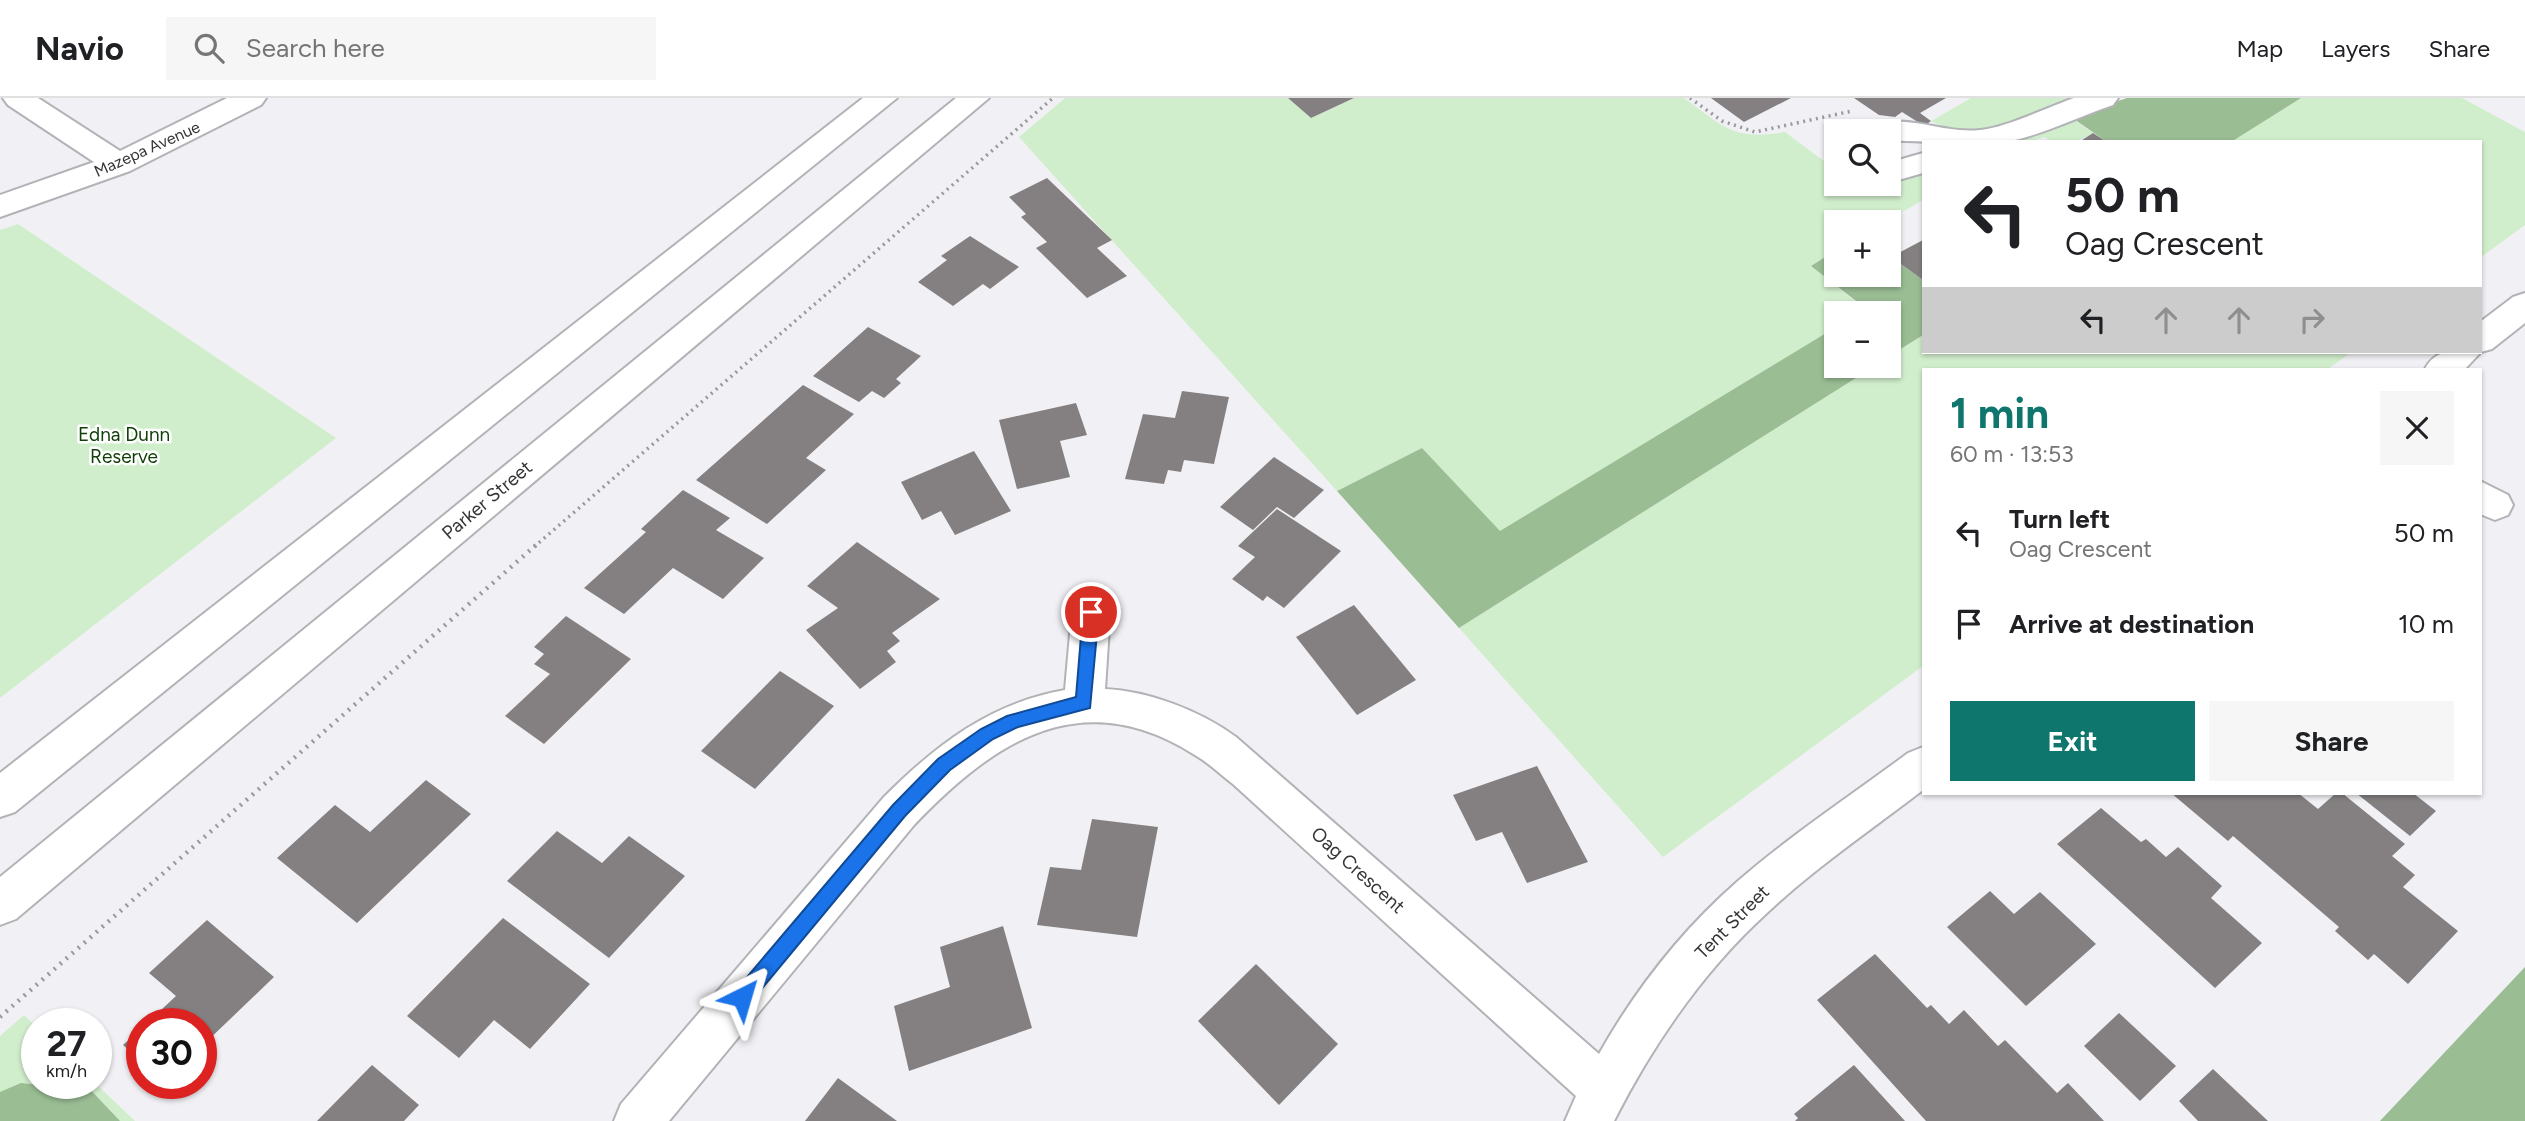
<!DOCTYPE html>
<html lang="en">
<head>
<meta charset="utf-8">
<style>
	:root { --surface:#fff; --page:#f6f6f6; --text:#202124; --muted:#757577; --line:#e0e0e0; --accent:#0f766e }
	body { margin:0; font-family:Figtree,sans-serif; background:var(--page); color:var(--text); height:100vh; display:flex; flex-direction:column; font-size:26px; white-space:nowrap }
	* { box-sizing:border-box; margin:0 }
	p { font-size:23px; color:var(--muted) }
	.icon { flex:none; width:38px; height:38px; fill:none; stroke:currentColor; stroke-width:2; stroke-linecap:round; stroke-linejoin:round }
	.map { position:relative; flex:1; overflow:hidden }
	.details { position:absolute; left:1922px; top:270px; width:560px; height:427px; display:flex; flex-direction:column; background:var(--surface); border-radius:0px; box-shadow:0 2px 5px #0004 }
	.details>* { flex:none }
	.hud { position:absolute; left:1922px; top:42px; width:560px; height:214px; border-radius:0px; box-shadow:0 2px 5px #0004; background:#fff; color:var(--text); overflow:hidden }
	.controls { position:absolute; left:1824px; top:21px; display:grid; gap:14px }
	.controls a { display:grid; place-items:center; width:77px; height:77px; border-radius:0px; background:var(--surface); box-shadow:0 2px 5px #0004; font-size:35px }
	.speed { position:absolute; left:21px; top:910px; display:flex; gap:14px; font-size:35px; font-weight:700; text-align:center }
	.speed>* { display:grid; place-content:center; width:91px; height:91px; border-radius:50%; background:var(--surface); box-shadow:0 2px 5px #0004; line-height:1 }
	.speed small { font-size:18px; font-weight:400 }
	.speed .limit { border:10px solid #d22; background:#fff; color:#111 }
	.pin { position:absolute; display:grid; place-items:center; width:60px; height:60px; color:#fff; margin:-30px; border:4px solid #fff; border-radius:50%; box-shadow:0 2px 7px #0007 }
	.me { position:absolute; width:77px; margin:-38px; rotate:40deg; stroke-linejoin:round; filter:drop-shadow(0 0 5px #0008) }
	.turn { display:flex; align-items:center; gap:24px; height:147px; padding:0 28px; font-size:32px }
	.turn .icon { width:91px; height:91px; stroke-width:2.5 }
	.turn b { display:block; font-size:49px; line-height:60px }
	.lanes { display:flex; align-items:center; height:66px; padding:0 28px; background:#0003; justify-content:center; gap:35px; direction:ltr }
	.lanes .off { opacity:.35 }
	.round { display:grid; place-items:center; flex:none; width:74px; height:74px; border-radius:0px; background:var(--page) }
	.headline { display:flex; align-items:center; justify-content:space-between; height:119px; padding:0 28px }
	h1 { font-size:42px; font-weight:700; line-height:52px; color:var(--accent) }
	.cta { display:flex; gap:14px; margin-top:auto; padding:14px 28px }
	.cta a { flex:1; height:80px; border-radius:0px; background:var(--accent); color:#fff; font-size:28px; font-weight:700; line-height:80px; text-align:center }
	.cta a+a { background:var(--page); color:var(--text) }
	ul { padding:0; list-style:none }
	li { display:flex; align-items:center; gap:21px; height:91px; padding:0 28px }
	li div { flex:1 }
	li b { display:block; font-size:26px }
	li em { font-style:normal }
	header { display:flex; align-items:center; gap:42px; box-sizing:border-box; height:98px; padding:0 35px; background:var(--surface); border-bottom:2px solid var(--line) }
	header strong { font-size:33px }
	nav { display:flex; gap:38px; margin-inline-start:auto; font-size:24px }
	.search { width:490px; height:63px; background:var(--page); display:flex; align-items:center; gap:18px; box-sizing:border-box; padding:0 24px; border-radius:0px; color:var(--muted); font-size:26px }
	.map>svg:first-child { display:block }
</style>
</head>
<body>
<header>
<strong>Navio</strong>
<div class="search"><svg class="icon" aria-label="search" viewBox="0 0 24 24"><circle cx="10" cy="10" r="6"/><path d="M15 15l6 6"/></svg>Search here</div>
<nav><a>Map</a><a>Layers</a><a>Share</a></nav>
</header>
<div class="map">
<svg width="2525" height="1023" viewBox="0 0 2525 1023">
	<rect width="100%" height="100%" fill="#f1f1f5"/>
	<!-- green -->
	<g fill="#d1eecc">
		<path d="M1065,0H1288L1311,20L1354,0H1684C1724,29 1734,43 1785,34L1836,72V86H1888L1923,74V102L1885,124H1836V152L1811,168L1865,211L1858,215H1836V229L1500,434L1422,350L1337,393L1019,39Z"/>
		<path d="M1971,0H2083C2033,18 1983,49 1931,23Z"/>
		<polygon points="2301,0 2462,0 2525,34 2525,127 2480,160 2480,44 2231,44"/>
		<path d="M2070,19L2093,35C2079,44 2060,49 2044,39L2030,44H2008Z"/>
		<polygon points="18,126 336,340 0,600 0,132"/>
		<polygon points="1923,237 1923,254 2352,254 2328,271 1923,271 1923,568 1663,759 1459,530 1875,268 1888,268 1888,259"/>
		<polygon points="24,917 37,930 37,985 95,985 135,1023 0,1023 0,938"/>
	</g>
	<!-- forest -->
	<g fill="#9abd94">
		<polygon points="2127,0 2301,0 2231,44 2107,44 2071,19"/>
		<polygon points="1836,152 1836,177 1888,177 1888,157 1923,182 1923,237 1888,259 1888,215 1858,215 1865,210 1811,168"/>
		<polygon points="1836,229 1836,268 1875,268 1459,530 1337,393 1422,350 1500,433"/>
		<polygon points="2525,869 2525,1023 2380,1023"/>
		<polygon points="21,985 57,989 66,985 84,985 120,1023 0,1023 0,994"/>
	</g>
	<!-- building -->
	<g fill="#848081">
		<polygon points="1288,0 1354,0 1311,20"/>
		<polygon points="1711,0 1791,0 1744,24"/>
		<polygon points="1854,0 1946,0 1920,15 1931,23 1924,28 1902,14 1895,19 1879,17"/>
		<polygon points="2093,35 2107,44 2079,44"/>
		<polygon points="1047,80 1112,142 1097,150 1127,178 1087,200 1036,150 1047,144 1021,119 1026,116 1009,99"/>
		<polygon points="970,138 1019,169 990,191 983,186 953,208 918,184 947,162 941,158"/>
		<polygon points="1923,142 1923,182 1891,159"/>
		<polygon points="868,229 921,258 896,281 901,285 884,300 872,293 859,304 813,278"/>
		<polygon points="803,287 854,316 806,360 826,372 767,426 696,382"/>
		<polygon points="1182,293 1229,299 1214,366 1184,362 1181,374 1168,372 1164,386 1125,381 1143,316 1175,320"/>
		<polygon points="1076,305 1087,337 1060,343 1070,379 1017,391 999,322"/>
		<polygon points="974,353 1011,413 955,437 941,413 922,422 901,384"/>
		<polygon points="1274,359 1324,392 1294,420 1277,409 1253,432 1220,409"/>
		<polygon points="683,392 730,420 716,432 764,460 723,501 673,470 624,516 584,490 646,434 641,431"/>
		<polygon points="1277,411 1341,453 1284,510 1267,498 1263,503 1232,481 1255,459 1238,448"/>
		<polygon points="857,444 940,501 892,535 900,543 887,553 896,564 860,591 806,532 838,510 807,488"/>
		<polygon points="1354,507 1416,582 1357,617 1296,539"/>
		<polygon points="566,518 631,561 544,646 505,618 550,576 534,566 544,556 534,549"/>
		<polygon points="780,573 834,608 755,691 701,653"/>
		<polygon points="1537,668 1588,764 1527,785 1502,734 1476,743 1453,697"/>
		<polygon points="426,682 471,716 357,825 277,760 335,707 370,734"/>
		<polygon points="2171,695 2298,695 2318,711 2336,695 2342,695 2405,746 2392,758 2415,777 2403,789 2458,833 2408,886 2374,856 2368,862 2335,833 2339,829 2233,738 2228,743"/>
		<polygon points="2356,695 2413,695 2436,713 2410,738"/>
		<polygon points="2101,710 2141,744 2146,741 2166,759 2178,749 2222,788 2211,800 2262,845 2215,890 2057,746"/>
		<polygon points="1092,721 1158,729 1137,839 1037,827 1050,769 1081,772"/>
		<polygon points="557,733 602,765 629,738 685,778 609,860 507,783"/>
		<polygon points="1990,793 2014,816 2040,794 2096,846 2026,908 1947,829"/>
		<polygon points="503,820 590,886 530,951 494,922 459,960 407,918"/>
		<polygon points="207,822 274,879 201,949 201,926 146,926 176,898 149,875"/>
		<polygon points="1003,828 1032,930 909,973 894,908 950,889 940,849"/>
		<polygon points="1875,856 1927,910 1931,907 1949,926 1964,912 1998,948 2005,942 2057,995 2068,985 2104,1023 1926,1023 1817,902"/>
		<polygon points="1256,866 1338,946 1279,1007 1198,923"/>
		<polygon points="2119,915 2176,968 2140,1003 2084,948"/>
		<polygon points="142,930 142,964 123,947"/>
		<polygon points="372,967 419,1007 404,1023 317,1023"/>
		<polygon points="1854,967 1905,1023 1795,1023 1798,1020 1794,1016"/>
		<polygon points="2213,971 2268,1023 2198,1023 2179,1003"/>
		<polygon points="838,980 897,1023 805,1023"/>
	</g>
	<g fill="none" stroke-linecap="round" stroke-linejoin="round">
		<defs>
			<g id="minor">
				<polygon points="3,0 38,0 120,53 227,0 266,0 261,7 130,73 0,119 0,97 94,64 8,7"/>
				<path d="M2074,0H2118L2113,7C2080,18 2045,36 2011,43C1977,51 1923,41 1888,43V33H1872L1876,26C1912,17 1944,36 1980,32C2005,30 2048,9 2074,0Z"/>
				<polygon points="1923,55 1923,75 1888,85 1888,65"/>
				<path d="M2525,195V225L2492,251L2481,254L2465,271H2425C2436,249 2457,254 2480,254V224L2513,199Z"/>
				<polygon points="2480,383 2508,397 2513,407 2508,417 2495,422 2480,416"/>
				<path d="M1091,498L1105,503L1110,514L1105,591C1149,593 1201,613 1236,639L1599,956C1635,892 1683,831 1738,783C1792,736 1852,697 1908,655L1923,649V692C1871,732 1816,769 1768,814C1704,872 1653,946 1614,1023H1565L1576,998L1233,686C1221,677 1209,665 1195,657C1082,585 995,642 914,727L669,1023H614L621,1006L884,699C936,647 990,605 1065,592L1072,514L1077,503Z"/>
			</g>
			<g id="highway">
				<polygon points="863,0 897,0 15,714 0,719 0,675"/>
				<polygon points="956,0 989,0 16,821 0,827 0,779"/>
			</g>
		</defs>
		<!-- minor casing -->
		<use href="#minor" stroke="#b2b3b6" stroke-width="4"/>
		<!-- highway casing -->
		<use href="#highway" stroke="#b2b3b6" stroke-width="4"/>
		<!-- path-far1 -->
		<g stroke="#99999c" stroke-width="3.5" stroke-dasharray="2 4.5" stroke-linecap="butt">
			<polyline points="1690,0 1722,23 1755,34 1852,13"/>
			<polyline points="534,449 1053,0"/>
		</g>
		<!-- path -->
		<polyline stroke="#99999c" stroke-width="4.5" stroke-dasharray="2 6" stroke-linecap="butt" points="0,919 536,447"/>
		<!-- minor -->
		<use href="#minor" fill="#fff" fill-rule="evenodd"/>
		<!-- highway -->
		<use href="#highway" fill="#fff" fill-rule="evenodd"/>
	</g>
	<!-- route -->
	<polygon fill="#1a73e8" stroke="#114b97" stroke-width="2" points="1091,507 1099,514 1090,610 1018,629 993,641 950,672 905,718 749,906 742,908 736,906 733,899 736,892 893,707 938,661 981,631 1007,618 1076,599 1083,514"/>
	<g text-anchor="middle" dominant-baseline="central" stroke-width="5" stroke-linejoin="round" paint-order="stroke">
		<!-- far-street labels -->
		<g font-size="16" fill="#343536" stroke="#fff">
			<text transform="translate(147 51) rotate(-24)">Mazepa Avenue</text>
		</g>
		<!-- park labels -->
		<g font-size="19" fill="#104007" stroke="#fff">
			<text x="124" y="336">Edna Dunn<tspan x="124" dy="22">Reserve</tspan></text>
		</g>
		<!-- street labels -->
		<g font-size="19" fill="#343536" stroke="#fff">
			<text transform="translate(487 402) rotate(-40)">Parker Street</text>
			<text transform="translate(1358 772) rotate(42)">Oag Crescent</text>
			<text transform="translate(1732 824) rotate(-45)">Tent Street</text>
		</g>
	</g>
</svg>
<div class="controls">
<a><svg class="icon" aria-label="search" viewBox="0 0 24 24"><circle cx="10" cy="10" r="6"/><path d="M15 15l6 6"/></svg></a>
<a>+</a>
<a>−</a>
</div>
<div class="speed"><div>27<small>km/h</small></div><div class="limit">30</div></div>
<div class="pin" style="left:1091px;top:514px;background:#d93025"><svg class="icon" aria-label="arrive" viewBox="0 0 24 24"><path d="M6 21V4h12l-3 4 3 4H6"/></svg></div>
<svg class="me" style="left:742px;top:899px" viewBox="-20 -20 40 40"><path d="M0-17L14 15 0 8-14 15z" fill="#1a73e8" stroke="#fff" stroke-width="4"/></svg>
<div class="hud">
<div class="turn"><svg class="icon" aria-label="left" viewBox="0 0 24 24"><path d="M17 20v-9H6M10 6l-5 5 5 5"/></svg><div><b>50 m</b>Oag Crescent</div></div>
<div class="lanes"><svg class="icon" aria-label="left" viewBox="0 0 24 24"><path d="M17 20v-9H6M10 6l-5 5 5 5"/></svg><svg class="icon off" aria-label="ahead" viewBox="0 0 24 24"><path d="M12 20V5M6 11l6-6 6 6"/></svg><svg class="icon off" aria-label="ahead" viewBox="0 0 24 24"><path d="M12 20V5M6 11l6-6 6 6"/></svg><svg class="icon off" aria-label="right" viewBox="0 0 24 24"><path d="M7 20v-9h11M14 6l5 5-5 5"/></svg></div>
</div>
<section class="details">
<div class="headline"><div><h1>1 min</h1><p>60 m · 13:53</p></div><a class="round"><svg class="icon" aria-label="close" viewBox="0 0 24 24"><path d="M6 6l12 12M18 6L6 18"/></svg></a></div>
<ul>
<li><svg class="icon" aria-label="left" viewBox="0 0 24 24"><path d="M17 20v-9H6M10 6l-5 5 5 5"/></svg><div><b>Turn left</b><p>Oag Crescent</p></div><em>50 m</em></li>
<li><svg class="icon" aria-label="arrive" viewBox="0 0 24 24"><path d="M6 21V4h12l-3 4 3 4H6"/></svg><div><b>Arrive at destination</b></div><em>10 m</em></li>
</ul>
<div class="cta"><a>Exit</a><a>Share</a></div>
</section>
</div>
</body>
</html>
